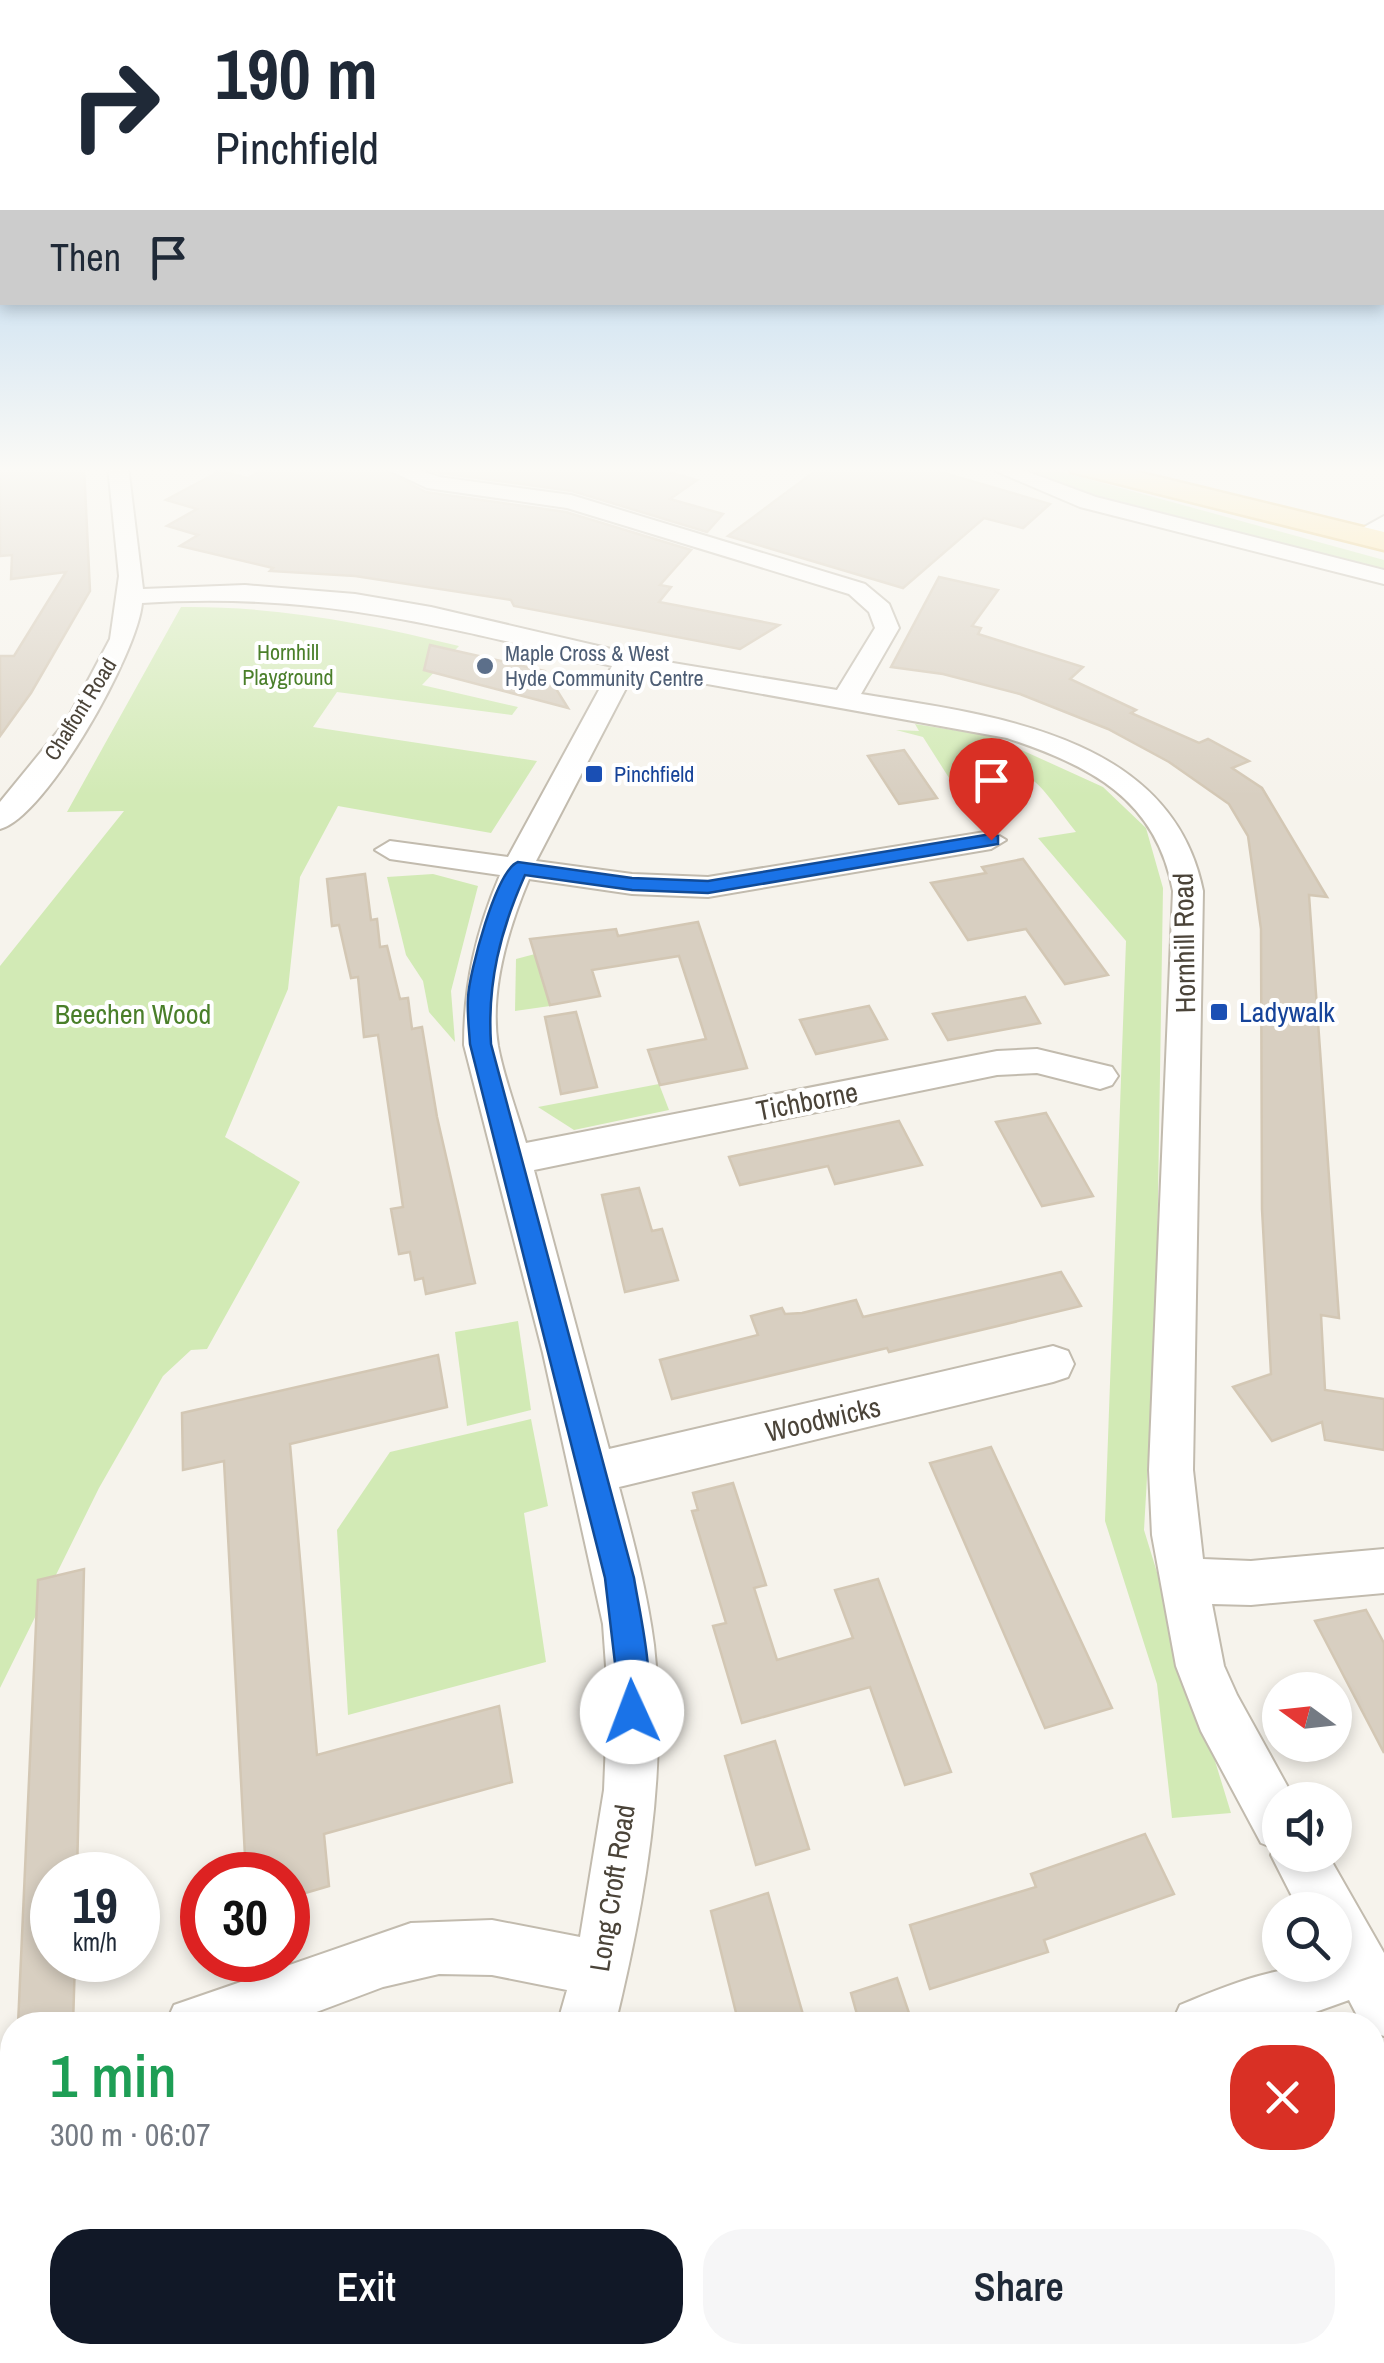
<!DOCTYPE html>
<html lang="en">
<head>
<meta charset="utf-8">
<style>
	:root { --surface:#fff; --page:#f6f6f7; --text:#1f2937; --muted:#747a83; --accent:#111827 }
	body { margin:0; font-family:"Archivo Narrow",sans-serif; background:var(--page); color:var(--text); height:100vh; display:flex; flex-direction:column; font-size:38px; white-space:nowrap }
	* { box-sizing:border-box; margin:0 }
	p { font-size:32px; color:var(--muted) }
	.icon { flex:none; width:55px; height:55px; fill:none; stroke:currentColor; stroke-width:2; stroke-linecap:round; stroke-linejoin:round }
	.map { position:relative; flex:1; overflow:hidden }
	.side { position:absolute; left:0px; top:2012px; width:1385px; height:352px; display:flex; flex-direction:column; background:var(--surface); border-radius:40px 40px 0 0; box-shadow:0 5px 15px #0003 }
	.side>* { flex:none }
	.guide { position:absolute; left:0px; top:0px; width:1385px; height:305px; box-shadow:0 5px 15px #0003; background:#fff; color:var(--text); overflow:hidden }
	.needle { width:65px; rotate:285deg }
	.tools { position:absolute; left:1262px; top:1672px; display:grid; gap:20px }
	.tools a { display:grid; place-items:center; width:90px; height:90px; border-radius:50%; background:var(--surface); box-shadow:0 5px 15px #0003; font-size:50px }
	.speed { position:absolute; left:30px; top:1852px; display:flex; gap:20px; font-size:50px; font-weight:700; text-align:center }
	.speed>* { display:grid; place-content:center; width:130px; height:130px; border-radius:50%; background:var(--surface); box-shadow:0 5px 15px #0003; line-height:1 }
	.speed small { font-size:25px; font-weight:400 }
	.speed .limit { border:15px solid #d22; background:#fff; color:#111 }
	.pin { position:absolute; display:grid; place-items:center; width:85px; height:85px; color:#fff; margin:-102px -42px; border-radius:50% 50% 50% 0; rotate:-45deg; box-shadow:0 0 10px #0007 }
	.pin .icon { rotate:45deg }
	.me { position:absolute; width:110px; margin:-55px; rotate:358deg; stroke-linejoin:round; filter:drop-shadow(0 0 8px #0008) }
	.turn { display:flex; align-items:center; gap:35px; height:210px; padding:0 50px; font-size:45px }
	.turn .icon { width:130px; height:130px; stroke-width:2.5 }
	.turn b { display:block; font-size:70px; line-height:85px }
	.then { display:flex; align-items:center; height:95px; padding:0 50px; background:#0003; gap:20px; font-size:38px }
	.round { display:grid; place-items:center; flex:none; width:105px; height:105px; border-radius:40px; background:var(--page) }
	.overview { display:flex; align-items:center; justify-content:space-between; height:170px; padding:0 50px }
	h1 { font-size:60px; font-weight:600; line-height:75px; color:#1e9e55 }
	.action { display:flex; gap:20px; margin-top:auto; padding:20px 50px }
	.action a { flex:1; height:115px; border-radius:40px; background:var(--accent); color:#fff; font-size:40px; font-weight:600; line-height:115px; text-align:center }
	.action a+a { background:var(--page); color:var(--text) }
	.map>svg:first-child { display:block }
</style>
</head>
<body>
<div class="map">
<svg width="1384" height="2363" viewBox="0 0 1384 2363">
	<rect width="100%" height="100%" fill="#f6f3ec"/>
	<!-- green -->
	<g fill="#d2eab5">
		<polygon points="1017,466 1040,466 1384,560 1384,569 1099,496"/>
		<path d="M181,607C276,606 367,623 459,646L422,685L518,707L512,715L337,692L313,727L537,761L491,833L338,806L300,877L288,989L225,1137L300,1182L207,1349L191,1350L163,1376L99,1488L0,1688V966L124,811L67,812Z"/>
		<path d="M915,724L991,736L1103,787L1146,828L1163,888L1156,1321L1144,1530L1231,1813L1172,1818L1157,1684L1105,1521L1126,941L1038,838L1076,832C1024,765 1035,767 951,781L923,737L896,730L919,731Z"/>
		<polygon points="433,874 478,886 451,991 455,1042 429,1012 423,981 406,955 387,877"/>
		<polygon points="535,954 550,1006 515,1011 516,959"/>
		<polygon points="659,1084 669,1110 574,1130 538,1107"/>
		<polygon points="518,1321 531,1410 467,1426 455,1332"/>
		<polygon points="531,1419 548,1506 524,1513 546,1662 348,1715 337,1530 390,1452"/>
		<polygon points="1373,2094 1384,2116 1384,2291 1373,2266"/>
	</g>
	<!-- building -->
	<g fill="#d8cfc1" stroke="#d3c7b4" stroke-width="2.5">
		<polygon points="28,466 84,466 90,591 31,693 0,736 0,656 14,656 66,572 11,579 12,555 0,556 0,469"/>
		<polygon points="269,466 377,466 426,492 566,512 691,550 660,585 671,587 659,602 779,625 740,649 514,606 511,600 355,576 270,571 273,568 180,546 198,535 167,526 197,509 166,500 220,471 248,478"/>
		<polygon points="418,466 646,466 697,480 670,499 723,514 707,532 572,491 440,473"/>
		<polygon points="822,466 920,466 1050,504 1023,528 984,518 903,588 728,536"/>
		<polygon points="939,577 998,590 972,626 981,628 978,634 1083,667 1070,679 1136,710 1131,713 1199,743 1208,739 1249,761 1232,768 1262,788 1327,897 1309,895 1339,1318 1321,1315 1325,1390 1384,1399 1384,1450 1325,1440 1322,1422 1272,1441 1233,1387 1271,1374 1262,1209 1261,929 1248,836 1229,804 1169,762 1108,729 1020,694 943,674 891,667"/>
		<polygon points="430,645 545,671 568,708 424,670"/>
		<polygon points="904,750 937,798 899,804 868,756"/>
		<polygon points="1023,859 1108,975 1065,984 1026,929 968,940 931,883 986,873 982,867"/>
		<polygon points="365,874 371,920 377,919 380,947 387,946 400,999 408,998 412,1029 422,1027 437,1117 475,1283 426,1294 423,1278 415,1280 410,1252 399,1254 391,1209 403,1207 378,1035 364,1037 358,977 351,978 339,925 332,926 327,879"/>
		<polygon points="698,922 747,1068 660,1085 648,1050 706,1039 679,956 592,970 600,996 550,1005 530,939 616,929 618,936"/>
		<polygon points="1025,997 1040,1023 948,1040 933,1014"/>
		<polygon points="869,1006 887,1039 816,1054 800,1020"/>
		<polygon points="576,1012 597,1087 561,1094 545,1017"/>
		<polygon points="1046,1113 1093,1196 1042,1206 996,1122"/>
		<polygon points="899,1121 922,1165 835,1184 828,1166 740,1185 729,1157"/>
		<polygon points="639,1188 652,1231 662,1229 678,1280 625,1292 602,1195"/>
		<polygon points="1061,1272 1081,1306 889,1352 887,1348 672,1399 660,1360 758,1335 751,1316 782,1308 785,1314 802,1313 856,1300 863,1317"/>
		<polygon points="438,1355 447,1407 290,1444 317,1755 499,1706 512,1782 324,1834 329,1886 288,1898 288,1875 246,1875 224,1461 183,1470 182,1413"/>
		<polygon points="991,1447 1112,1708 1045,1728 930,1463"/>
		<polygon points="733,1483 766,1585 754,1588 777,1660 853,1638 835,1590 878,1579 951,1772 905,1785 870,1687 742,1723 713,1626 726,1623 692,1511 698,1510 693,1493"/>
		<polygon points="84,1569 77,1875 52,1875 52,1960 75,1960 73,2025 18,2025 38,1580"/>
		<polygon points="1366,1610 1384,1643 1384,1753 1315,1621"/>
		<polygon points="775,1741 809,1849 756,1865 725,1756"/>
		<polygon points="1145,1834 1174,1894 1044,1940 1048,1952 930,1989 910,1925 1036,1887 1031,1874"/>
		<polygon points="768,1893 804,2018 782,2025 739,2025 711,1911"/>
		<polygon points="897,1978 909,2013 860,2025 851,1993"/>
	</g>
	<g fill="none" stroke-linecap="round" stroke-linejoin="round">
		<defs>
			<g id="minor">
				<path d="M108,466H128L143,589L245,585L355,594L431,607L667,662L837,690L875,628L869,612L849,594L567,508L427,488L380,466H408L439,477L571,495L865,584L889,604L899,628L861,694C992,715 1172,735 1203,891L1193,1470L1203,1559L1251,1561L1384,1549V1593L1251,1605L1212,1604L1224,1666L1237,1695L1295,1800H1280V1855H1328L1384,1953V2036L1372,2032V2025H1362L1349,2000L1279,2025H1171L1180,2005C1233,1983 1277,1965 1335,1965V1910H1299L1271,1855L1274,1848L1261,1843L1201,1731L1176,1666L1152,1535L1149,1470L1173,891C1156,798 1090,766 1007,738L635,671L536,861L632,874L708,877L991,831L1006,840L991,849L708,897L632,894L529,879C508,929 489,991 498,1046C504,1078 517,1112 526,1143L997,1051L1037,1049L1112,1067L1118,1076L1112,1085L1100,1089L1037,1073L997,1075L534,1170L609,1449L1053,1346L1068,1351L1074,1364L1068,1377L1053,1382L619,1487C633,1539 647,1591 654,1645C668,1772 645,1902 615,2025H557L567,1990L492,1975L439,1974L383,1987L282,2025H165L174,2005L411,1923L492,1920L580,1937L604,1790L608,1694L603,1624L543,1353L464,1045C464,984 476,931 500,875L390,859L375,850L390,841L508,857L612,666C443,627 319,591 142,603C138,653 46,817 0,829V802L67,720L110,639L119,576Z"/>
				<polygon points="984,466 1012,466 1096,497 1384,570 1384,584 1080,507"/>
				<polygon points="1384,516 1384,533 1373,541 1357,541 1357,531"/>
				<polygon points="12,2093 12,2153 0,2158 0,2098"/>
				<polygon points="486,2352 550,2352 549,2363 485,2363"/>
				<polygon points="1118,2352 1183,2352 1186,2363 1122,2363"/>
			</g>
			<polygon id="major" points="1067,466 1113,466 1384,532 1384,550 1071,472"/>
		</defs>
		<!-- minor casing -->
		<use href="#minor" stroke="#c2bbae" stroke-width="4"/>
		<!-- major casing -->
		<use href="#major" stroke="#e6c16a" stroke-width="5"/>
		<!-- minor -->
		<use href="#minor" fill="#fff" fill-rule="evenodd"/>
		<!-- major -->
		<use href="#major" fill="#ffe39c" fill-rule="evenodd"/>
	</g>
	<!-- sky -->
	<linearGradient id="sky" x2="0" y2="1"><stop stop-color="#8fc1ec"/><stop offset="0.59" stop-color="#fbfaf6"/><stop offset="1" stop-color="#fbfaf6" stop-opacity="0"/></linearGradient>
	<rect width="1384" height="796" fill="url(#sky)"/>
	<!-- route -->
	<path fill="#1a73e8" stroke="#114b97" stroke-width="2.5" d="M991,834L998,836V844L708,893L632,890L525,875C500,931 487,984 491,1044L634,1578C640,1616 658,1687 643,1723L632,1728L622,1723L605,1578L470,1044C469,1029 467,1013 468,998C469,973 496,870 518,862L632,878L708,881Z"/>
	<!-- markers -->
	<circle fill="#5c6f8a" stroke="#fff" stroke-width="4" cx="485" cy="666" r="10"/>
	<g fill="#1a4fb4" stroke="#fff" stroke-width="4">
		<rect x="584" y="764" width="20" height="20" rx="5"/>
		<rect x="1209" y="1002" width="20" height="20" rx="5"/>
	</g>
	<g text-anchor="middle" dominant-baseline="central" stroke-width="8" stroke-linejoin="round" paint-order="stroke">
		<!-- far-park labels -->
		<g font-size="22" fill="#4a7f2a" stroke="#fff">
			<text x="288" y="652">Hornhill<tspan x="288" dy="25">Playground</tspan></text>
		</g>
		<!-- far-service labels -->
		<g font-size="22" fill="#4e5e75" stroke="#fff" text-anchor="start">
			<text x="505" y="653">Maple Cross &amp; West<tspan x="505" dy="25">Hyde Community Centre</tspan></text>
		</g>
		<!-- far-street labels -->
		<g font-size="22" fill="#4b4439" stroke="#fff">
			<text transform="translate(80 709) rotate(-58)">Chalfont Road</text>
		</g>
		<!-- far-transit labels -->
		<g font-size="22" fill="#164399" stroke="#fff" text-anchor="start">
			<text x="614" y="774">Pinchfield</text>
		</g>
		<!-- street labels -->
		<g font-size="28" fill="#4b4439" stroke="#fff">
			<text transform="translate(1184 943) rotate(-91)">Hornhill Road</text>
			<text transform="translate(807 1101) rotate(-11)">Tichborne</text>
			<text transform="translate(823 1419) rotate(-13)">Woodwicks</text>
			<text transform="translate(612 1888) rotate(-81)">Long Croft Road</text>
		</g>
		<!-- transit labels -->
		<g font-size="28" fill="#164399" stroke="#fff" text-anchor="start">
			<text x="1239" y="1012">Ladywalk</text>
		</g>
		<!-- park labels -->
		<g font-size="28" fill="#4a7f2a" stroke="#fff">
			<text x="133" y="1014">Beechen Wood</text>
		</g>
	</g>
</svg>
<div class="tools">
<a><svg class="needle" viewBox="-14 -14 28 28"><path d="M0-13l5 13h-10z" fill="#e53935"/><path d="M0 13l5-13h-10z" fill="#747a83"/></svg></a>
<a><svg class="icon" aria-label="sound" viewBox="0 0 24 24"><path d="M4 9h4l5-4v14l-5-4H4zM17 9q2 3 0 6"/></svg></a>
<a><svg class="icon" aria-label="search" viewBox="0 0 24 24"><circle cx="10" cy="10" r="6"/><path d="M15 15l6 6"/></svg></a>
</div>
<div class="speed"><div>19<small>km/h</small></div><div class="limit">30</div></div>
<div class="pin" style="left:991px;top:840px;background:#d93025"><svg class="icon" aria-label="arrive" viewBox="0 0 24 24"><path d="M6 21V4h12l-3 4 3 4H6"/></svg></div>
<svg class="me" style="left:632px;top:1712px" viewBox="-20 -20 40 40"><circle r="19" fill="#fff"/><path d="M0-13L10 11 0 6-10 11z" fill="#1a73e8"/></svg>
<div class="guide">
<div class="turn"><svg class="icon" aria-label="right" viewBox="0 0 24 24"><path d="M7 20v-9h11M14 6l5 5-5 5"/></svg><div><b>190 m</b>Pinchfield</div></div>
<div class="then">Then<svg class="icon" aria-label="arrive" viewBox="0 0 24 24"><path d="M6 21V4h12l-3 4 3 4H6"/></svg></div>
</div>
<section class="side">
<div class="overview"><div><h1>1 min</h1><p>300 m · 06:07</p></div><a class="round" style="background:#d93025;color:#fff"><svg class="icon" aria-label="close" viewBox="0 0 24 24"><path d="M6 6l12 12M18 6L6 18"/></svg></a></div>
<div class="action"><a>Exit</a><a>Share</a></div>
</section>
</div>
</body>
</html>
